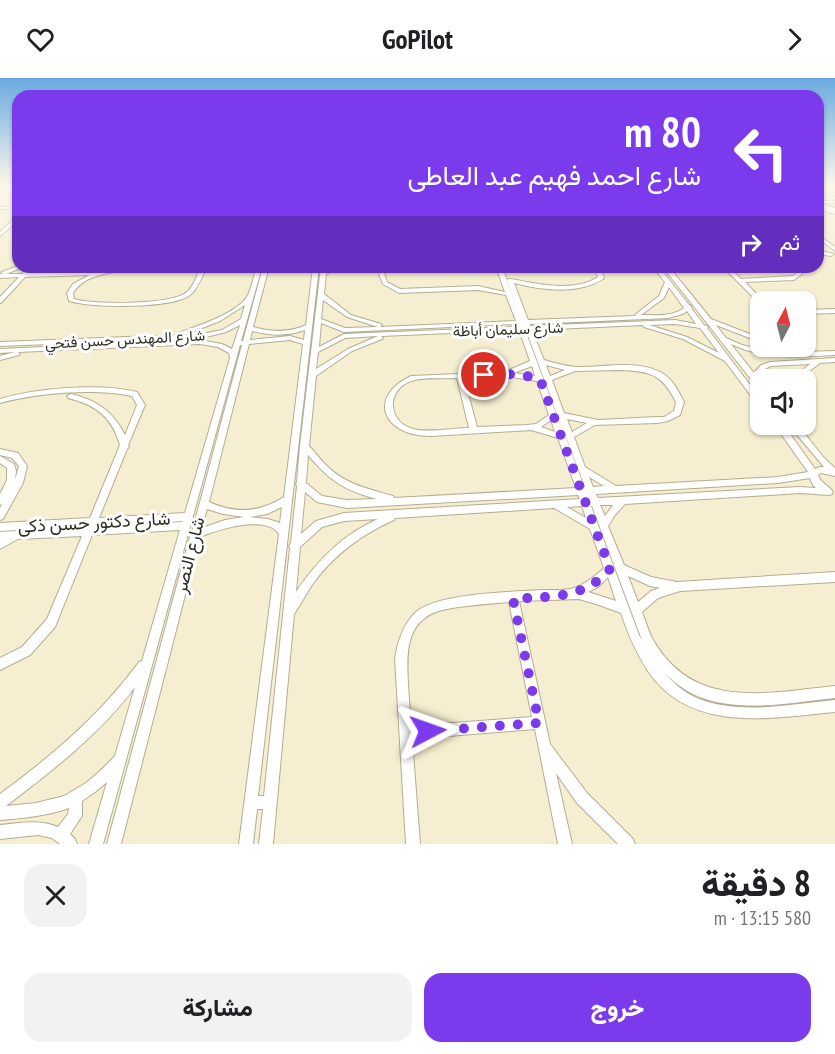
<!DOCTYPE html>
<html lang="ar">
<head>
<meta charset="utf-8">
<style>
	:root { --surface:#fff; --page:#f2f2f2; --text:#202124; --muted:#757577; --accent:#7c3aed }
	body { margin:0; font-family:"PT Sans Narrow",Vazirmatn,sans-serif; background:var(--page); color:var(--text); direction:rtl; height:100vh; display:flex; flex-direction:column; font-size:22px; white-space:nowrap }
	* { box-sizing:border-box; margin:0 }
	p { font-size:20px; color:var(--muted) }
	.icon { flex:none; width:33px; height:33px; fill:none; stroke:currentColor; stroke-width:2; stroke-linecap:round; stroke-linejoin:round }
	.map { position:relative; height:766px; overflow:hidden; direction:ltr }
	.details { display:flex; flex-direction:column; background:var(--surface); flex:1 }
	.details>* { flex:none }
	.banner { position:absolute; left:12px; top:12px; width:812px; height:183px; border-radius:18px; box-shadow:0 2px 4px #0004; direction:rtl; background:#7c3aed; color:#fff; overflow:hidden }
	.needle { width:39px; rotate:7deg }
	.controls { position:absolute; left:750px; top:213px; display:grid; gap:12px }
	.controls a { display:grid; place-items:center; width:66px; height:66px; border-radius:12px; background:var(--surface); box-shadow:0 2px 4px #0004; font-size:30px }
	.pin { position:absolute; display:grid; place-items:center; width:51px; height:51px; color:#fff; margin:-26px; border:3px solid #fff; border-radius:50%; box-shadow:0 2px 6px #0007 }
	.me { position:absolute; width:66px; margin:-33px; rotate:86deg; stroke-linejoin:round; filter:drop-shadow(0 0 4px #0008) }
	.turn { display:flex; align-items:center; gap:21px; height:126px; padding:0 24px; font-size:27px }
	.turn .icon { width:78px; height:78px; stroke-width:2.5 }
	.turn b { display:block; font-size:42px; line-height:51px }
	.then { display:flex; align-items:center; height:57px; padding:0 24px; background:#0003; gap:12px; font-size:22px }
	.round { display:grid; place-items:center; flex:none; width:63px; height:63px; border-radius:18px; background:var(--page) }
	.head { display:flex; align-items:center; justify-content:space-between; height:102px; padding:0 24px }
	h1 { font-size:36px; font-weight:800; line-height:45px }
	.action { display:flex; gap:12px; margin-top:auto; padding:12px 24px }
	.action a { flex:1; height:69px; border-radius:18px; background:var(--accent); color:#fff; font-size:24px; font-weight:800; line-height:69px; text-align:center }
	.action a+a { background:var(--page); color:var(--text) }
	header { display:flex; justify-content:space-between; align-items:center; height:78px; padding:0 24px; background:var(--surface); font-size:27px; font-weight:800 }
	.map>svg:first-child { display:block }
</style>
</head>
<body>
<header><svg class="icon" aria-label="forward" viewBox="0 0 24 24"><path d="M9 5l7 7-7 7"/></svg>GoPilot<svg class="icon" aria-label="heart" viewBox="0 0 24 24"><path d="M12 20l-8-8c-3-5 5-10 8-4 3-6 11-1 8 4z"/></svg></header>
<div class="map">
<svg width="835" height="766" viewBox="0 0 835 766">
	<rect width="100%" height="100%" fill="#f6eed0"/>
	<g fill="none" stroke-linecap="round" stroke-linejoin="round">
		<defs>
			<g id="minor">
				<polygon points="18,108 18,110 0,111 0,109"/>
				<polygon points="835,108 835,110 818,111 818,109"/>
				<polygon points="818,114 835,115 835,117 818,116"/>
				<rect x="821" y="123" width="14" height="2"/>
				<rect x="0" y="129" width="18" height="2"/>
				<polygon points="818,129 835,134 835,136 818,131"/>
				<polygon points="16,139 18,139 18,143 0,158 0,154"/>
				<polygon points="818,157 835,169 835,173 818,160"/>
				<polygon points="818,172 834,176 831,178 818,176"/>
				<path d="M18,188V189H23L6,196H22L28,189H34L28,195L98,193L120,189H131C112,197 86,194 73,215L74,221C93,227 172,227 187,214C194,208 197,197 201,189H207C202,198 198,211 190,217C172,231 91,230 69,223L67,215L73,206L90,197L25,199L2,224L0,225V219L19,199L0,200V196H2V194Z"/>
				<path d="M256,189H262L241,263H243L263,189H269L253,249C271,254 289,255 306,247L313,189H319L258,718H264L290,470L289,468L291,465L297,408L296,406L297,404L300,368L321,189H327L326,191L332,189H339L326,196L324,216L351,237L381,246L382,247L380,249L516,243L506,217L478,212L399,215L383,206L376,189H382L387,204L400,211L478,208L505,214L496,189H502L522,242L507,203L508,201C514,201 521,203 527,204C549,208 578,212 598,199L594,189H600L604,200L603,201C578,217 541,212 514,205L528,242L635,238L636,236L659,218L665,204L653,189H659L689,227L691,228V230L704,247L707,248L708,249L707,250L760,320V326H757L725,283L683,261L644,249L643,247L532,252L544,282C554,285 565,288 576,289C604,290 640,280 665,297C674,304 679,314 684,324L680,337L668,343L657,345L595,347L574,359L585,389L616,408L778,399L808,394L774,346H783L815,391L820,389H824L788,346H797L824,380L835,390V398L821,395L818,397C821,406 829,407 833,414L832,416L829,417L800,415L625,426L615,437L608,448L624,487L651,499L677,504L835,494V504L680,513L658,520L642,534C645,542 648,552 652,560C692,633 766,615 835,608V620C787,625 722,639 680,608C674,604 668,598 662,593C673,604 684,615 699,621C742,637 791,626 835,622V634C771,640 690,656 648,593C636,575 628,556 621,535L599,527L579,521L519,523L550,666L587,715L633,761L635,766H618L577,725L556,695L572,766H558L535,651L412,661L420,766H406L395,580C398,563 403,546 416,534C438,515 512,514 542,512C552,512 565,513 574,510C586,506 595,498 604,490L590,451L554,430L395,440L394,442C362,456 335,476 314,504C307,514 301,526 294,536L273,766H259L263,731H257L253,766H239L279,456C266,436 217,452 200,459L121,766H107L190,459L189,457L192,454L242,267H240L103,766H89L107,704L95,714L82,723V738L70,756L75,761L77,766H60L52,760L38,757L0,761V747C20,745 39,741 58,749L68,736L69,730C47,738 23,740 0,742V716C53,677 100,637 139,584L142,583L180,452L92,457L55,549L30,577L0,592V580L22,569L47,541L82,458L18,461L0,471V454L86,449V448L0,453V445L90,440L120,367C112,339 96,327 68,320L67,318L71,316C96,322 113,333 125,357L137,327L132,318C94,310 37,315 0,325V321C38,310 98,305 137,314L145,327L128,367L129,369L127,371L99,440L185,435L230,280L229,275L218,269L200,266L18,274L20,276L19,277L0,282V278L15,274L0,275V271L200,262L222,266L232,271L240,247L226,254L202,260L0,268V264L178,257V255C197,248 239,235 248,217C252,209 254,198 256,189ZM669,209L684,230C672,239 656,237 641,237L664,220ZM323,222L347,239L378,249L345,250L321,241ZM245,227L241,241L222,252L202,256L184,257L220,243ZM687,233L696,246L675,242L530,248V246L668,240L683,236ZM321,245L344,254L517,246L518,249L344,256L319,269ZM675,246L700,250L719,275L687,259L649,247ZM305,252L304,262L290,258L250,262L252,253C270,258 288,258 305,252ZM519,252L530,283L509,292L508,294L411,298C365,320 385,359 431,358L531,352L558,360L576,410L394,420L393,418C369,411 347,407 328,389C321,383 316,375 309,368L316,298L352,273L382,261L383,260L381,258ZM525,252H526L557,336L556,335ZM378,258L348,271L316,291L318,274L345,260ZM290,262L303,266L284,419C259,435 235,436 209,424L249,266ZM546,287L565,292L550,298ZM532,288L535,298L514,295ZM620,292C650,293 662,296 676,324L674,333L664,339H657L598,342L564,335L552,302L575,293ZM504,298L537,303L549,337L536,346L527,347L477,349L464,300ZM457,300L469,350C453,350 429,355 413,351C385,343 387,308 415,302C428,299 444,301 457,300ZM558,337L585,409H584ZM567,341L587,345L572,354ZM551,342L555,354L541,349ZM308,377C329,402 345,413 377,421L347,422L322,418L306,405ZM589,399L604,408L593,409ZM810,400L813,407L816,410L800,409L598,420L596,416L778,405ZM305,414L317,424L347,430L578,417L580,421L344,435L316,443L301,456ZM600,427H613L605,438ZM582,428L586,440L567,429ZM591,428H592L642,562L639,557ZM282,429L280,445L268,441L250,439L267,436ZM207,431L223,436L244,439L225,442L202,450ZM378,441C343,456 317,483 296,514L300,469L322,449L344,443ZM183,443L182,444L95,449L96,448ZM628,498L650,508L660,510L651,513L638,524ZM608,499L616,523L588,514L598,509ZM509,524L532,639L411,648C410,635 409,621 408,607C407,582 404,550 431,536C447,528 489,526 509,524ZM135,609L115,678L99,694L86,705L64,718L36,725L6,728C52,693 100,656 135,609Z"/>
				<path d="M663,189H669L711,241L760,260V264L716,247L726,260L742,267L767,273L796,275L777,268H789L803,273L804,274L835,273V277C800,279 764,282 731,266L754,295L761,287L770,284L835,280V284L820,285L798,302H790L810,286L771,288L765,291L758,300L760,303V309H757Z"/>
				<polygon points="723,189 729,189 741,201 793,198 796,196 793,189 799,189 802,196 794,202 745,204 763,223 760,224 760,226"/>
				<polygon points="835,231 835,235 806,236 806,232"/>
				<polygon points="0,371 18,375 27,388 23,405 3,441 0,442 0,430 2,426 0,427 0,416 7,402 7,390 0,385 0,378 14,386 16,393 15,402 19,388 12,380 0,377"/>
			</g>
			<polygon id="major" points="818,125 835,130 835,134 818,129"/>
		</defs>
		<!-- minor casing -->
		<use href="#minor" stroke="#b5ad91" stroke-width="2"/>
		<!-- major casing -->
		<use href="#major" stroke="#b5ad91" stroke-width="3"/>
		<!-- minor -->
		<use href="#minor" fill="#fff" fill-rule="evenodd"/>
		<!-- major -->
		<use href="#major" fill="#fff" fill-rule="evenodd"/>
	</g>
	<!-- sky -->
	<linearGradient id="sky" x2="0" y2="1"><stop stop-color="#6baae1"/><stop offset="0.5" stop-color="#fbf7ea"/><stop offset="1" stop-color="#fbf7ea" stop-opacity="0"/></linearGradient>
	<rect width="835" height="214" fill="url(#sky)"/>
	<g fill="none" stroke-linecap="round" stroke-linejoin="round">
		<!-- route -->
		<path stroke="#7c3aed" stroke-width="10" stroke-dasharray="0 18" d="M428,653L539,645L513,521C551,518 583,522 610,491L540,301L517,296L484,297"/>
	</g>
	<g text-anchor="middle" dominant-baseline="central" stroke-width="6" stroke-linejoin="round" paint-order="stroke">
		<!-- far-street labels -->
		<g font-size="15" fill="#2f2c21" stroke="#fff">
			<text transform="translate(508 251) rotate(-2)">شارع سليمان أباظة</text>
			<text transform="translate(125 261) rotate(-3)">شارع المهندس حسن فتحي</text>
		</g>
		<!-- street labels -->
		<g font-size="18" fill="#2f2c21" stroke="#fff">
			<text transform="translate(94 444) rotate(-3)">شارع دكتور حسن ذكى</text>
			<text transform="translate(189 477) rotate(-76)">شارع النصر</text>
		</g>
	</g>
</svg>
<div class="controls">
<a><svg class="needle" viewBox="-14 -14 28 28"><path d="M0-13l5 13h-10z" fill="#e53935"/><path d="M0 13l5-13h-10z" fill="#757577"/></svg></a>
<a><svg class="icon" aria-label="sound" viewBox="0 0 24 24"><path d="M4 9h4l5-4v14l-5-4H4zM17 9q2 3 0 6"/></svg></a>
</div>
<div class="pin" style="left:484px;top:297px;background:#d93025"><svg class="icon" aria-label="arrive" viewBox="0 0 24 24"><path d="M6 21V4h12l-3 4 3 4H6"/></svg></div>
<svg class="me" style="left:428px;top:653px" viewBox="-20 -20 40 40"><path d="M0-17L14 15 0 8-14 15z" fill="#7c3aed" stroke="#fff" stroke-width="4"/></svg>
<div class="banner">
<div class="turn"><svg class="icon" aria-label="left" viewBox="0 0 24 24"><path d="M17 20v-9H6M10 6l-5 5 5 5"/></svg><div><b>80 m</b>شارع احمد فهيم عبد العاطى</div></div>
<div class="then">ثم<svg class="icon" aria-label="right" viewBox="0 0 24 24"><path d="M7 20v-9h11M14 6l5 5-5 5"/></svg></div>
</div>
</div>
<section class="details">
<div class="head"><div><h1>8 دقيقة</h1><p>580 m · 13:15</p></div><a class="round"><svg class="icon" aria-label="close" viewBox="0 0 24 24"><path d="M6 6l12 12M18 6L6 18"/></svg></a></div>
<div class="action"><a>خروج</a><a>مشاركة</a></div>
</section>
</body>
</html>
